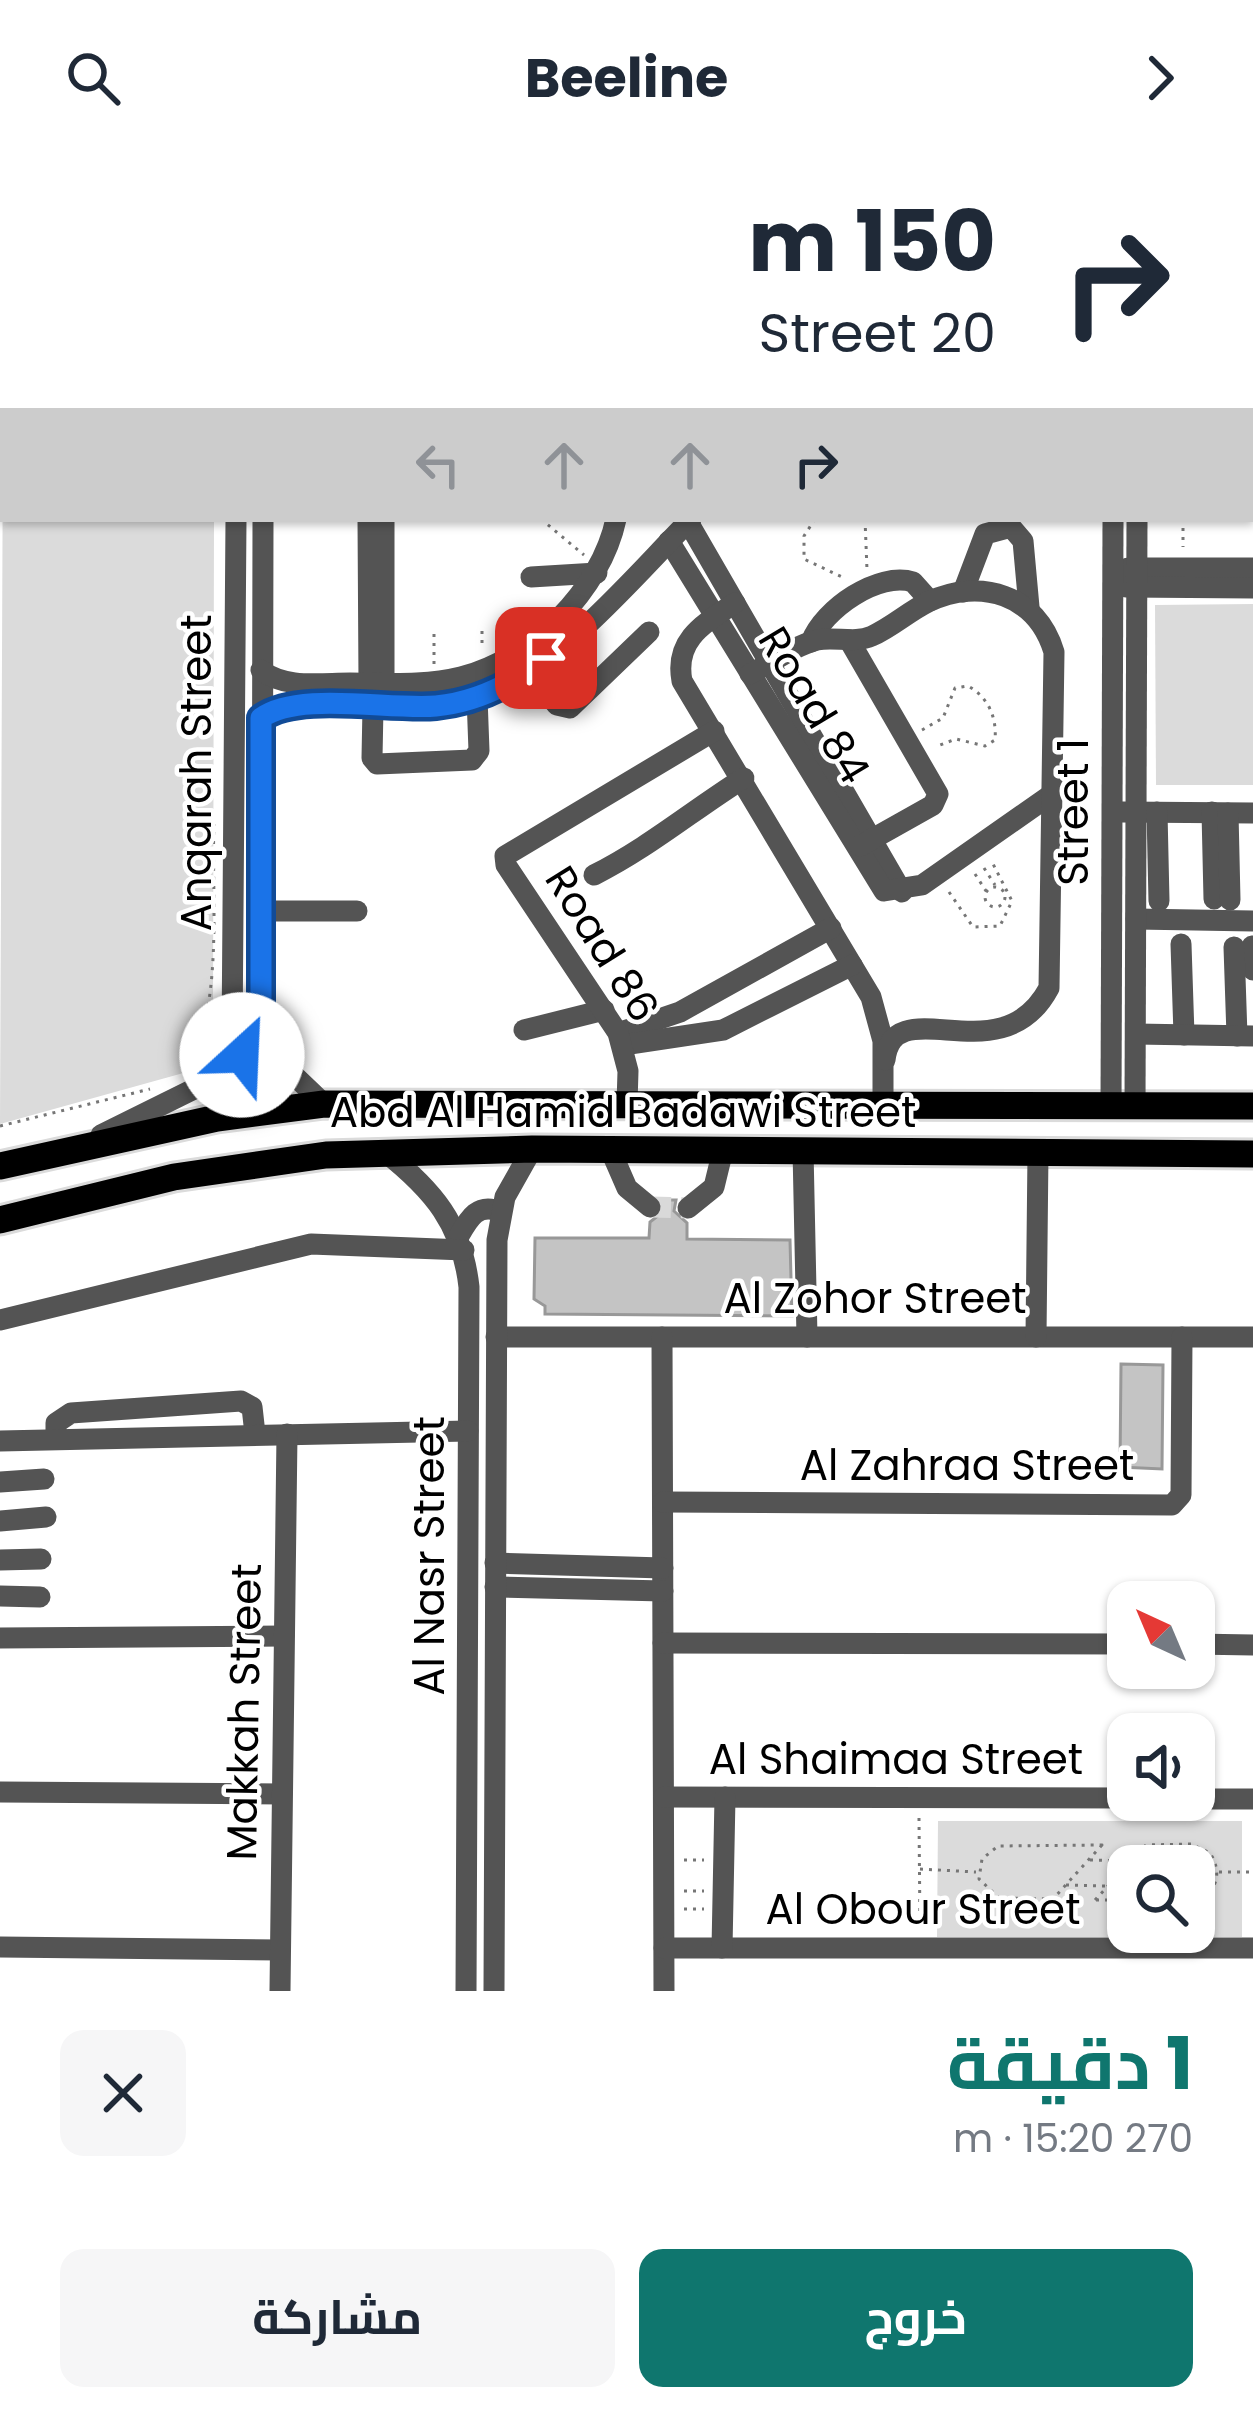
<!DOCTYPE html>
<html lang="ar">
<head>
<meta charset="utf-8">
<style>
	:root { --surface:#fff; --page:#f6f6f7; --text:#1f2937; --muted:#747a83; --accent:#0f766e }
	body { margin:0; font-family:Poppins,Cairo,sans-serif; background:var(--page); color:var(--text); direction:rtl; height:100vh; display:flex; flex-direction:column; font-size:45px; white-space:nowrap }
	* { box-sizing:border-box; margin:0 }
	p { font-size:39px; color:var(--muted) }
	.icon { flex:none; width:66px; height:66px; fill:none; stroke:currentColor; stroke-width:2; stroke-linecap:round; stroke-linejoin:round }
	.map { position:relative; height:1835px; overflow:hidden; direction:ltr }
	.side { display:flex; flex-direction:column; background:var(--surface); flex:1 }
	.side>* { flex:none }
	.guide { position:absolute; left:0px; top:0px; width:1254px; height:366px; box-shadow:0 3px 9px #0004; direction:rtl; background:#fff; color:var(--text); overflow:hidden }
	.needle { width:78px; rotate:316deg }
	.controls { position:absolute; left:1107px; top:1425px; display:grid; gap:24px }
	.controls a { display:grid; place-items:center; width:108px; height:108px; border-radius:24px; background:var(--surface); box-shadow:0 3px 9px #0004; font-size:60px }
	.pin { position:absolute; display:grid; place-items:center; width:102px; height:102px; color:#fff; margin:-51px; border-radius:24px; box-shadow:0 6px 18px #0006 }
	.me { position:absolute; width:132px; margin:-66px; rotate:25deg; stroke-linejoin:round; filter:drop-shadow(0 0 9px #0008) }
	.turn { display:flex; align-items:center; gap:42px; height:252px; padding:0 60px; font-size:54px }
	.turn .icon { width:156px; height:156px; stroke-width:2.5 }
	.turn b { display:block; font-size:84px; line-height:102px }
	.lanes { display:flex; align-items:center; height:114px; padding:0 60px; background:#0003; justify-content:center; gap:60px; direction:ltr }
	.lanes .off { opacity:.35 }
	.round { display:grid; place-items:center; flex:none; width:126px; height:126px; border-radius:24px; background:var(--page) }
	.overview { display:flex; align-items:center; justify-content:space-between; height:204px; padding:0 60px }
	h1 { font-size:72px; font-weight:700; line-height:90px; color:var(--accent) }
	.primary-button { display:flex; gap:24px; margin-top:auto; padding:24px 60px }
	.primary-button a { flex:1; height:138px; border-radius:24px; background:var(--accent); color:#fff; font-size:48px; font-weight:700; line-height:138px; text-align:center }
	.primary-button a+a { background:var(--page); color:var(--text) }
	header { display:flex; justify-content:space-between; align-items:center; height:156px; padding:0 60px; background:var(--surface); font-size:54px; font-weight:700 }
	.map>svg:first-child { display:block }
</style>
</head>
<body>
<header><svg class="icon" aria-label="forward" viewBox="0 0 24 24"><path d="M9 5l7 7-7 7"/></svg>Beeline<svg class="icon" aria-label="search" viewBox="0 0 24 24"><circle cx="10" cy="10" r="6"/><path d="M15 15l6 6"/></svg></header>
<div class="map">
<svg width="1253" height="1835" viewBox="0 0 1253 1835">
	<rect width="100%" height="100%" fill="#fff"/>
	<!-- green -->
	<g fill="#dbdbdb" fill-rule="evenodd">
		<polygon points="3,266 3,363 214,363 213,868 208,893 187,916 0,968"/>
		<polygon points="1253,448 1253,629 1156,629 1155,449"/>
		<path d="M938,1665H1242V1781H937ZM1194,1710V1776H1128V1710Z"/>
	</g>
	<!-- building -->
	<g fill="#c4c4c4" stroke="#989898" stroke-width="3">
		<polygon points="663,1044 676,1044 674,1055 687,1067 687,1083 790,1084 792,1160 545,1158 545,1150 534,1143 535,1082 649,1082 650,1066 664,1055"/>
		<polygon points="1121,1208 1163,1209 1162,1313 1120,1311"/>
	</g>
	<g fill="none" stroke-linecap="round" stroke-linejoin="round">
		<!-- minor-tunnel -->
		<polyline stroke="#d9d9d9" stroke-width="21" stroke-dasharray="21 10" stroke-linecap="butt" points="650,1051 688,1052"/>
		<defs>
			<g id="major">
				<polyline points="25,3 26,0"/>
				<polyline points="63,3 64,0"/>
				<polyline points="0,107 3,94"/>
				<polyline points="0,205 3,199"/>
				<polyline points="0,1010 217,962 324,948 1253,950"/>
				<polyline points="0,1064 174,1021 326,999 532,993 1253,998"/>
			</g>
		</defs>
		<!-- major casing -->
		<use href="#major" stroke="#dbdbdb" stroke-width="33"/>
		<!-- path -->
		<g stroke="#767676" stroke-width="3" stroke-dasharray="3 6" stroke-linecap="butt">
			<polyline points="710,2 781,2"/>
			<polyline points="541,363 584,399"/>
			<polyline points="815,363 804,380 804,403 842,421"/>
			<polyline points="865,363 867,414"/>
			<polyline points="1183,363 1183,391"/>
			<polyline points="482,475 482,492"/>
			<polyline points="434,508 434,474"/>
			<path d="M922,574L943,562L955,532L968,530C988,541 997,561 995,584L985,590L956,583L935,591"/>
			<polyline points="984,712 995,729"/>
			<polyline points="975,718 986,735"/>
			<circle cx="995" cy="741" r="10"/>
			<polyline points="949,736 973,771 1000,770 1012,745 991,704"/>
			<path d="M184,917C225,857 211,741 214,668"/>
			<polyline points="0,970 150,933"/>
			<polyline points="919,1662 920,1772"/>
			<polygon points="1102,1689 1053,1743 999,1742 979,1723 982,1703 998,1690"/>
			<polyline points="684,1704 704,1704"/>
			<polyline points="1090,1704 1128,1705"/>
			<polyline points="920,1713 976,1716"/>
			<polyline points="1219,1716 1253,1716"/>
			<polyline points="1066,1729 1105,1730"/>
			<polyline points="684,1735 704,1735"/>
			<path d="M1095,1744L1146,1689L1191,1688L1210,1697C1223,1717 1217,1737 1194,1745"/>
			<polyline points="1096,1744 1128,1744"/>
			<polyline points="684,1753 704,1753"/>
		</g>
		<!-- minor -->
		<g stroke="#545454" stroke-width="21">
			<polyline points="491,0 491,3"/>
			<polyline points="985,0 985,3"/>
			<polyline points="1007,0 1007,3"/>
			<polyline points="237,3 237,0"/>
			<polyline points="269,3 269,0"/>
			<polyline points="669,3 669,0"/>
			<polyline points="801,3 801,0"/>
			<polyline points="1114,3 1114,0"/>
			<polyline points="1139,3 1139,0"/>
			<polyline points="1249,3 1249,0"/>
			<polyline points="1251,325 1253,325"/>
			<polyline points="263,363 262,865 279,905 324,948"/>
			<polyline points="368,363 369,527"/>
			<polyline points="384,363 384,527"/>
			<polyline points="688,366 902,736"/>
			<polyline points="669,385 884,735 922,729 1052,638"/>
			<polyline points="1128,412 1253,412"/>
			<polyline points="531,421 597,417"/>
			<polyline points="1126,431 1253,432"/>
			<polyline points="963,436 985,378 1011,371 1023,385 1029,451"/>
			<path d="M735,447C705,467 674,483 682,525L871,841L883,885V949"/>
			<polyline points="849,484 938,638 933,649 860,690"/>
			<path d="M811,486C823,453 879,415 913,426L930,445"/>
			<path d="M261,514C285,533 320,527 350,527C386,527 425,530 461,521C532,503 601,434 616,363"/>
			<polyline points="529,515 557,549 570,552 649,476"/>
			<path d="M750,518C771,507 794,490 817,484C835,480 854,488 872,480C892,471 908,456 928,446C981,421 1037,439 1054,496L1049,832C1001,922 894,831 885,904"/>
			<polyline points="373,551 372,602 377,608 472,604 479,595 477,541"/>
			<path d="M261,563C301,533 420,559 479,541C555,517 635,419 691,363"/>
			<polyline points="1122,656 1253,657"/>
			<polyline points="1157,656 1159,745"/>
			<polyline points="1212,656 1214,743"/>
			<polyline points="1228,657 1230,744"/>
			<path d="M594,719C648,692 693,654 744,622"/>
			<polyline points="261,755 357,755"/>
			<polyline points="1136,763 1253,765"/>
			<polyline points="1181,788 1184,879"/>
			<polyline points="1252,790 1253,814"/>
			<polyline points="1234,791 1237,880"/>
			<polyline points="524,874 604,854"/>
			<polyline points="618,877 680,856 831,772"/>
			<polyline points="1136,878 1253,880"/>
			<polyline points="623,889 723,874 852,809"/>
			<polyline points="627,948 628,915 618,877 506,709 505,700 714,575"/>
			<polyline points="1111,950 1113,363"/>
			<polyline points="1135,950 1137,363"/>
			<polyline points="101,979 204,928 218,915 232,885 236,363"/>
			<polyline points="610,993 627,1032 650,1051"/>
			<polyline points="803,994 807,1181"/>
			<path d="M385,996C433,1034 462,1068 469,1131L466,1835"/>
			<polyline points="688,1052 714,1031 723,994"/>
			<path d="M459,1080C469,1062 478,1046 501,1056"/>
			<polyline points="0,1164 311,1088 464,1094"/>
			<polyline points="496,1181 1253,1181"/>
			<polyline points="662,1181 664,1835"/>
			<polyline points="1036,1181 1038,996"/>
			<polyline points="56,1281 56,1267 71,1257 241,1245 252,1251 255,1278"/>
			<polyline points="0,1285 468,1275"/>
			<polyline points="0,1326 44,1323"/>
			<polyline points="663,1346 1172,1349 1181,1339 1182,1181"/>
			<polyline points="0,1365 46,1361"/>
			<polyline points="0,1404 41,1403"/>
			<polyline points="495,1407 663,1412"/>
			<polyline points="495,1431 663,1435"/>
			<polyline points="0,1440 40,1441"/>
			<polyline points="0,1482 284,1480"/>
			<polyline points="663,1487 1128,1488"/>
			<polyline points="1194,1488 1253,1489"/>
			<polyline points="0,1636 282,1638"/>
			<polyline points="664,1641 1128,1642"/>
			<polyline points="1194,1643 1253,1643"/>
			<polyline points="0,1791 280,1794"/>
			<polyline points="664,1792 1253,1792"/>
			<polyline points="722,1792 725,1641"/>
			<polyline points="280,1835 287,1278"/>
			<polyline points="494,1835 497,1084 505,1041 532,993"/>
		</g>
		<!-- major -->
		<use href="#major" stroke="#000" stroke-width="27"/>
	</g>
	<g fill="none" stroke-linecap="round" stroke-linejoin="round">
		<defs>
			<path id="route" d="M242,899L260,897L266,881L261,851V562C298,535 388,554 436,550C478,546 513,528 546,502"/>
		</defs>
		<!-- route casing -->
		<use href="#route" stroke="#114b97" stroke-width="30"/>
		<!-- route -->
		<use href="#route" stroke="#1a73e8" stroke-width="21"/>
	</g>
	<g text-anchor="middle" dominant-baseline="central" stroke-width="9" stroke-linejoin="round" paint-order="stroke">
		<!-- street labels -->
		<g font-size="42" fill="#000" stroke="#fff">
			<text transform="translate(814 549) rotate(59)">Road 84</text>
			<text transform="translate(196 617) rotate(-90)">Anqarah Street</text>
			<text transform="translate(1073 656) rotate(-90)">Street 1</text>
			<text transform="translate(602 788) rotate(58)">Road 86</text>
			<text x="623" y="956">Abd Al Hamid Badawi Street</text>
			<text x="875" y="1142">Al Zohor Street</text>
			<text x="967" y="1309">Al Zahraa Street</text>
			<text transform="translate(429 1400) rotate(-90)">Al Nasr Street</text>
			<text transform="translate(244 1556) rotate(-89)">Makkah Street</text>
			<text x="896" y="1603">Al Shaimaa Street</text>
			<text x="923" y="1753">Al Obour Street</text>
		</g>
	</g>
</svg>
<div class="controls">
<a><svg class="needle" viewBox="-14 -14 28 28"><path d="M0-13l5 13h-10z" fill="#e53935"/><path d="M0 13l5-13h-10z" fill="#747a83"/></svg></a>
<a><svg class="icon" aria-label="sound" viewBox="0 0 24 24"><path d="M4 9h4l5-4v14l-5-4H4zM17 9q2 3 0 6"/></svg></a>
<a><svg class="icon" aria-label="search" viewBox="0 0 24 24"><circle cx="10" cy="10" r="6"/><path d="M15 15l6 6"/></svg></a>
</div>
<div class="pin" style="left:546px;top:502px;background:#d93025"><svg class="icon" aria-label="arrive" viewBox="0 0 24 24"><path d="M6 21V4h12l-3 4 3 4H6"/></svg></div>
<svg class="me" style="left:242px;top:899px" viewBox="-20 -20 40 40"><circle r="19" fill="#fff"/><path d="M0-13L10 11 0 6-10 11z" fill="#1a73e8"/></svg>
<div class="guide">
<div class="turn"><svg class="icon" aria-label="right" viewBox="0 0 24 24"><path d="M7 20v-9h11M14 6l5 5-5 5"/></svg><div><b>150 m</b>Street 20</div></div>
<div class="lanes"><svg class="icon off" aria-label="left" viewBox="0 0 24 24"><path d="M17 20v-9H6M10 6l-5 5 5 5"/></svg><svg class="icon off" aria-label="ahead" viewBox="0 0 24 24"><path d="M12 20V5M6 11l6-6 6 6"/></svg><svg class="icon off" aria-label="ahead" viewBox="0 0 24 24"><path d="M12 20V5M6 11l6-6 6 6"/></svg><svg class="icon" aria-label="right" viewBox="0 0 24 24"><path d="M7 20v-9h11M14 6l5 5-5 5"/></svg></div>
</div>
</div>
<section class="side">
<div class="overview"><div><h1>1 دقيقة</h1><p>270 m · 15:20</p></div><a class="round"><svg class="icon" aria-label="close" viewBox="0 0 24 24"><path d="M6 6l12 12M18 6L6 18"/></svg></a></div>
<div class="primary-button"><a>خروج</a><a>مشاركة</a></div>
</section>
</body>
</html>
